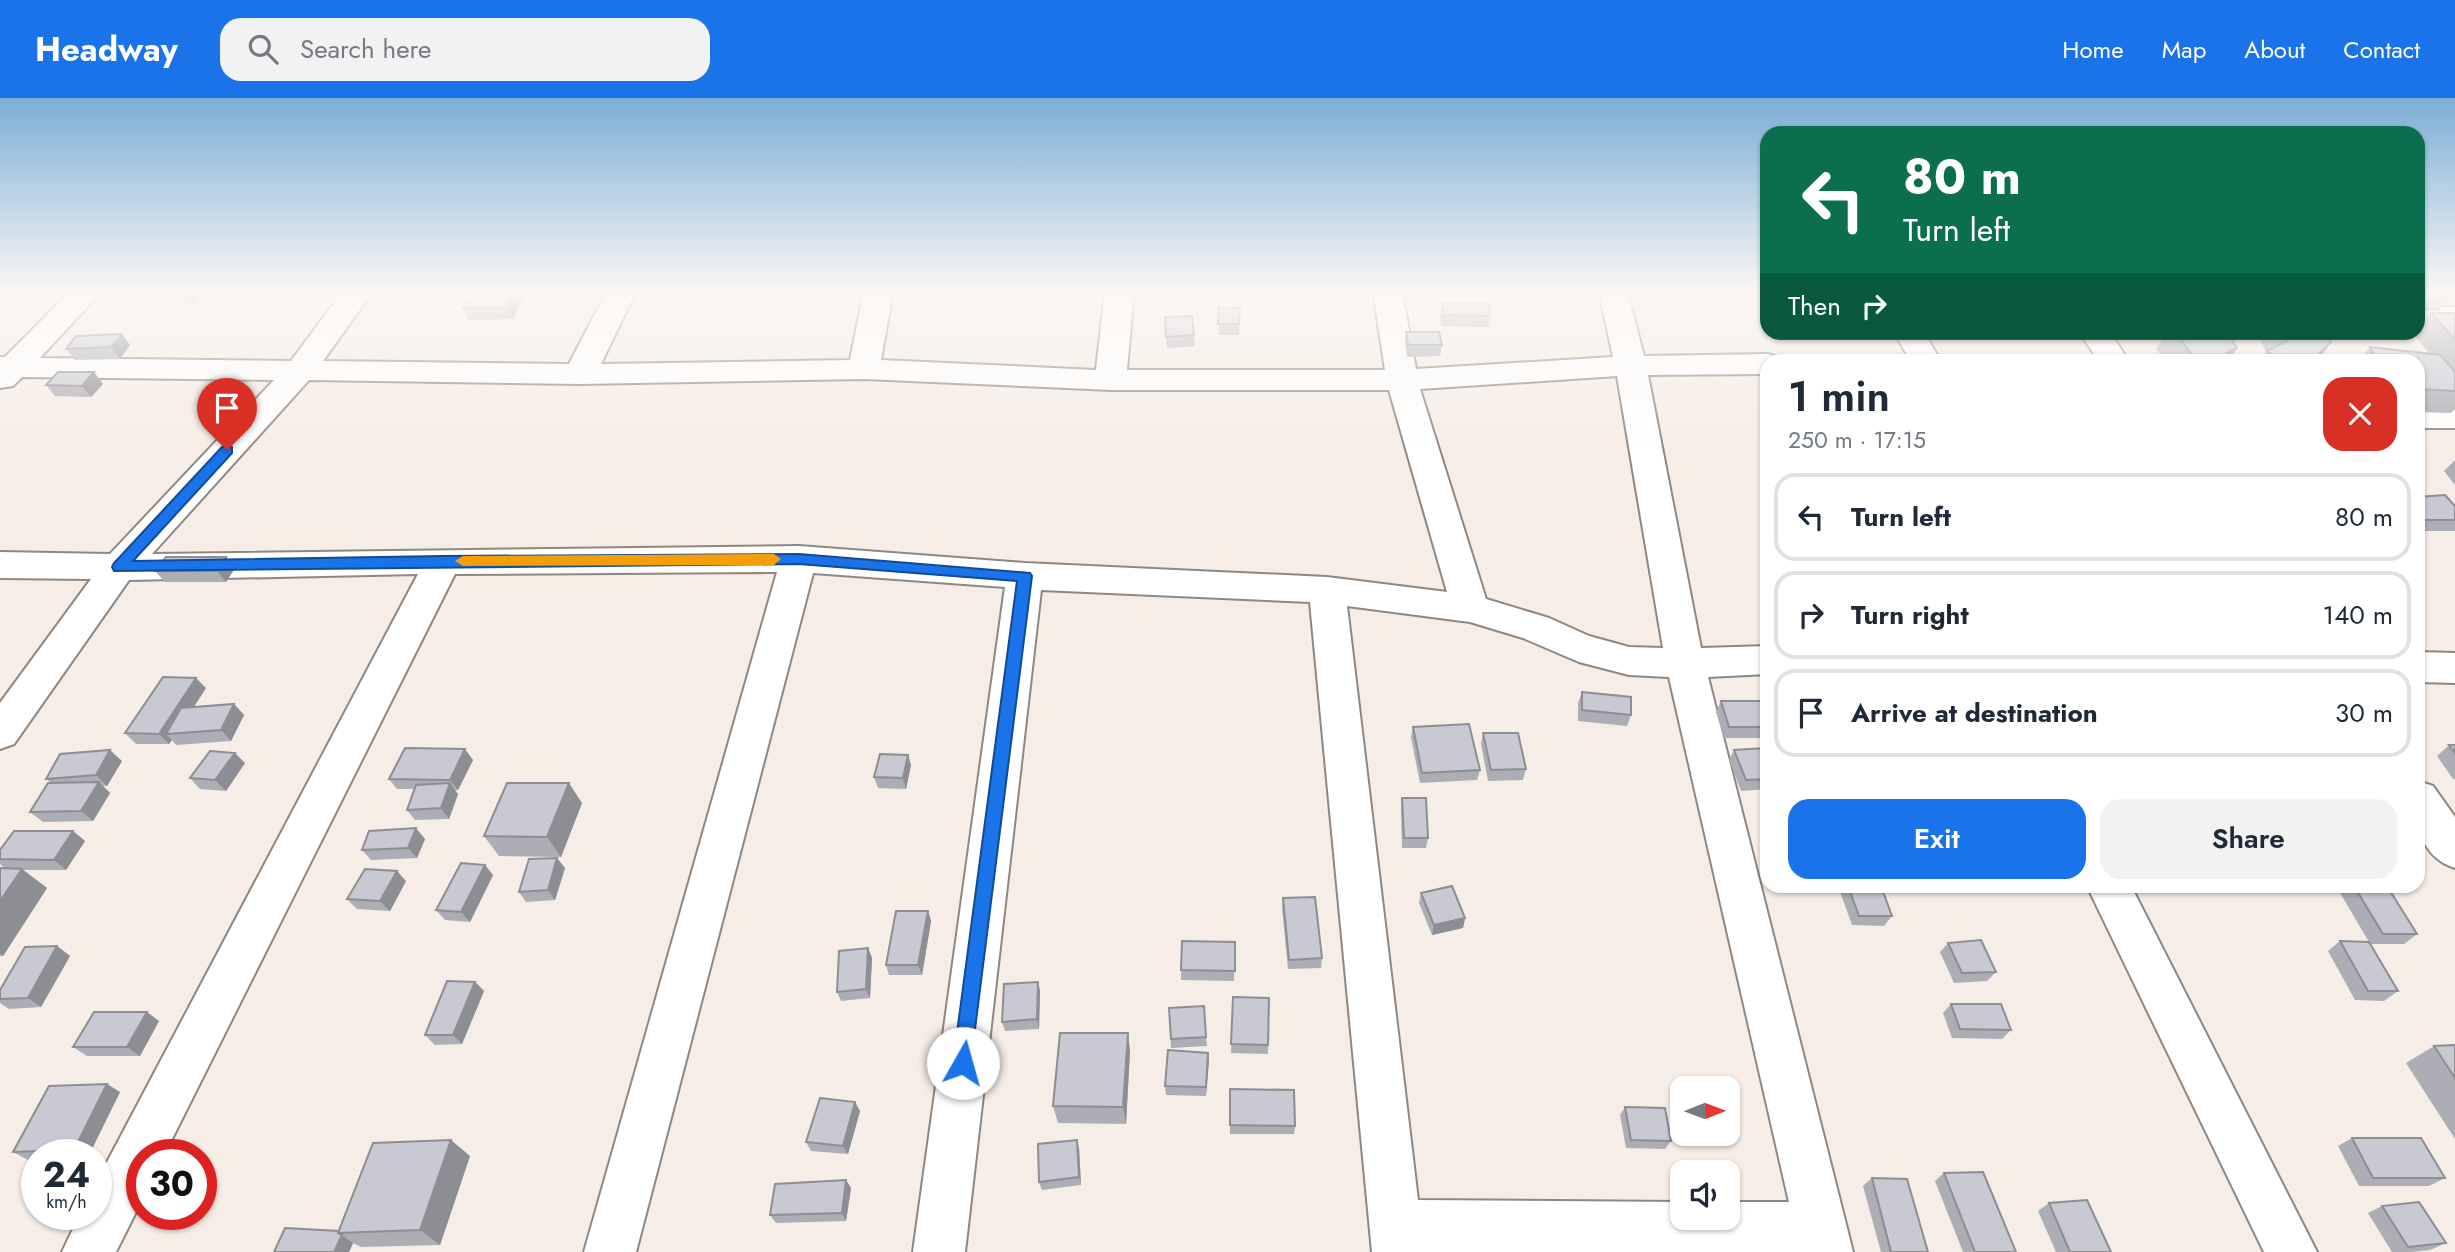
<!DOCTYPE html>
<html lang="en">
<head>
<meta charset="utf-8">
<style>
	:root { --surface:#fff; --page:#f2f2f3; --text:#1f2937; --muted:#747a83; --line:#e0e1e3; --accent:#1a73e8 }
	body { margin:0; font-family:Jost,sans-serif; background:var(--page); color:var(--text); height:100vh; display:flex; flex-direction:column; font-size:26px; white-space:nowrap }
	* { box-sizing:border-box; margin:0 }
	p { font-size:23px; color:var(--muted) }
	.icon { flex:none; width:38px; height:38px; fill:none; stroke:currentColor; stroke-width:2; stroke-linecap:round; stroke-linejoin:round }
	.map { position:relative; flex:1; overflow:hidden }
	.panel { position:absolute; left:1760px; top:256px; width:665px; height:539px; display:flex; flex-direction:column; background:var(--surface); border-radius:21px; box-shadow:0 2px 5px #0004 }
	.panel>* { flex:none }
	.hud { position:absolute; left:1760px; top:28px; width:665px; height:214px; border-radius:21px; box-shadow:0 2px 5px #0004; background:#0b6e4f; color:#fff; overflow:hidden }
	.needle { width:46px; rotate:89deg }
	.controls { position:absolute; left:1670px; top:978px; display:grid; gap:14px }
	.controls a { display:grid; place-items:center; width:70px; height:70px; border-radius:14px; background:var(--surface); box-shadow:0 2px 5px #0004; font-size:35px }
	.speed { position:absolute; left:21px; top:1041px; display:flex; gap:14px; font-size:35px; font-weight:700; text-align:center }
	.speed>* { display:grid; place-content:center; width:91px; height:91px; border-radius:50%; background:var(--surface); box-shadow:0 2px 5px #0004; line-height:1 }
	.speed small { font-size:18px; font-weight:400 }
	.speed .limit { border:10px solid #d22; background:#fff; color:#111 }
	.pin { position:absolute; display:grid; place-items:center; width:60px; height:60px; color:#fff; margin:-72px -30px; border-radius:50% 50% 50% 0; rotate:-45deg; box-shadow:0 0 7px #0007 }
	.pin .icon { rotate:45deg }
	.me { position:absolute; width:77px; margin:-38px; rotate:7deg; stroke-linejoin:round; filter:drop-shadow(0 0 5px #0008) }
	.turn { display:flex; align-items:center; gap:24px; height:147px; padding:0 28px; font-size:32px }
	.turn .icon { width:91px; height:91px; stroke-width:2.5 }
	.turn b { display:block; font-size:49px; line-height:60px }
	.then { display:flex; align-items:center; height:66px; padding:0 28px; background:#0003; gap:14px; font-size:26px }
	.round { display:grid; place-items:center; flex:none; width:74px; height:74px; border-radius:21px; background:var(--page) }
	.summary { display:flex; align-items:center; justify-content:space-between; height:119px; padding:0 28px }
	h1 { font-size:42px; font-weight:600; line-height:52px }
	.action { display:flex; gap:14px; margin-top:auto; padding:14px 28px }
	.action a { flex:1; height:80px; border-radius:21px; background:var(--accent); color:#fff; font-size:28px; font-weight:600; line-height:80px; text-align:center }
	.action a+a { background:var(--page); color:var(--text) }
	ul { padding:0; list-style:none }
	li { display:flex; align-items:center; gap:21px; height:88px; margin:0 14px 10px; padding:0 14px; border:4px solid var(--line); border-radius:21px }
	li div { flex:1 }
	li b { display:block; font-size:26px }
	li em { font-style:normal }
	header { display:flex; align-items:center; gap:42px; box-sizing:border-box; height:98px; padding:0 35px; background:var(--accent); color:#fff }
	header strong { font-size:33px }
	nav { display:flex; gap:38px; margin-inline-start:auto; font-size:24px }
	.search { width:490px; height:63px; background:var(--page); display:flex; align-items:center; gap:18px; box-sizing:border-box; padding:0 24px; border-radius:21px; color:var(--muted); font-size:26px }
	.map>svg:first-child { display:block }
</style>
</head>
<body>
<header>
<strong>Headway</strong>
<div class="search"><svg class="icon" aria-label="search" viewBox="0 0 24 24"><circle cx="10" cy="10" r="6"/><path d="M15 15l6 6"/></svg>Search here</div>
<nav><a>Home</a><a>Map</a><a>About</a><a>Contact</a></nav>
</header>
<div class="map">
<svg width="2455" height="1154" viewBox="0 0 2455 1154">
	<rect width="100%" height="100%" fill="#f6ede6"/>
	<g fill="none" stroke-linecap="round" stroke-linejoin="round">
		<defs>
			<g id="street">
				<path d="M71,193H102L40,260L291,263L343,193H373L323,263L569,266L607,193H636L601,266L850,262L864,193H893L881,262L1096,272L1105,193H1134L1127,272H1385L1373,193H1402L1416,271L1613,259L1599,193H1627L1644,258L1768,256L1779,259L1781,262H1768V276L1648,277L1701,550L1768,548V576L1708,579L1853,1154H1372L1310,504L1041,492L965,1154H913L1005,489L813,475L636,1154H584L777,474L455,476L164,1057H142V1102L116,1154H62L80,1116H96V1085L418,476L129,482L14,646L0,651V605L91,481L0,480V454L110,456L274,282L22,279L13,288L0,290V259H5ZM1617,278L1663,550L1629,549L1589,538L1549,520L1486,501L1420,291ZM864,281L1111,292H1389L1447,494L1327,479L1025,465L799,448L152,456L309,282L580,286ZM1347,508L1470,524L1523,540L1579,564L1629,577L1669,579L1789,1104H1727V1120H1682V1104L1418,1102Z"/>
				<rect x="2418" y="209" width="37" height="18"/>
				<polygon points="1894,234 1924,234 1940,262 1910,262"/>
				<polygon points="2079,234 2110,234 2128,262 2098,262"/>
				<rect x="2418" y="310" width="37" height="20"/>
				<polygon points="2418,554 2455,555 2455,585 2418,584"/>
				<path d="M2418,683L2433,688L2455,719V770C2414,756 2418,719 2418,683Z"/>
				<polygon points="2087,788 2131,788 2317,1154 2264,1154"/>
			</g>
		</defs>
		<!-- street casing -->
		<use href="#street" stroke="#8f8781" stroke-width="4"/>
		<!-- street -->
		<use href="#street" fill="#fff" fill-rule="evenodd"/>
	</g>
	<!-- wall -->
	<g fill="#adadb5">
		<polygon points="143,193 229,193 221,202 200,202 199,200 195,205 151,204"/>
		<polygon points="381,193 426,193 425,195 383,196"/>
		<polygon points="473,193 547,193 547,194 523,195 524,198 513,221 469,222 463,210"/>
		<polygon points="1672,193 1729,193 1730,194 1726,205 1676,204"/>
		<polygon points="2418,193 2455,193 2439,213 2418,213"/>
		<polygon points="1442,205 1490,218 1488,229 1441,228 1440,216"/>
		<polygon points="1219,209 1240,210 1239,237 1219,237"/>
		<polygon points="2431,215 2455,215 2455,311 2451,315 2418,314 2418,262 2360,262 2370,249 2430,256 2414,237 2416,234 2418,234 2418,231"/>
		<polygon points="1165,219 1194,237 1195,248 1167,250"/>
		<polygon points="1406,234 1442,247 1440,258 1407,259 1405,245"/>
		<polygon points="2167,234 2227,234 2230,261 2231,262 2165,262 2156,251"/>
		<polygon points="2257,234 2322,234 2331,244 2319,261 2328,262 2260,262 2266,254"/>
		<polygon points="130,247 120,261 75,262 66,251"/>
		<polygon points="103,286 91,299 55,298 46,287"/>
		<polygon points="2455,362 2455,387 2444,373"/>
		<polygon points="2418,399 2455,408 2455,433 2418,433"/>
		<polygon points="226,459 235,470 226,484 165,484 155,473"/>
		<polygon points="206,590 194,609 234,606 244,617 231,643 176,647 172,642 169,646 136,646 125,635"/>
		<polygon points="1582,594 1631,617 1627,628 1578,623 1578,605"/>
		<polygon points="1721,603 1768,603 1768,640 1724,640 1716,614"/>
		<polygon points="1413,629 1480,672 1477,682 1420,685 1411,639"/>
		<polygon points="1483,635 1526,671 1523,682 1488,683 1481,646"/>
		<polygon points="2449,647 2455,647 2455,681 2453,681 2437,658"/>
		<polygon points="1734,652 1768,653 1768,691 1741,693 1729,662"/>
		<polygon points="473,662 458,692 455,692 458,696 449,721 415,722 407,712 414,691 397,691 389,681"/>
		<polygon points="122,663 107,688 103,688 110,695 93,723 43,724 30,714 52,685 46,681"/>
		<polygon points="245,665 226,693 200,691 190,680"/>
		<polygon points="911,667 906,691 878,690 874,679"/>
		<polygon points="1402,700 1428,740 1426,750 1402,750 1401,710"/>
		<polygon points="582,705 561,759 499,758 484,738"/>
		<polygon points="73,733 85,743 66,772 23,772 47,790 3,858 0,858 0,770 5,770 0,766 0,761"/>
		<polygon points="425,741 417,760 371,762 362,752"/>
		<polygon points="565,770 555,802 526,804 519,794"/>
		<polygon points="493,777 470,824 445,822 436,812"/>
		<polygon points="406,783 390,813 357,811 347,801"/>
		<polygon points="1838,788 1881,788 1892,818 1884,828 1852,827"/>
		<polygon points="2336,788 2387,788 2417,836 2404,846 2370,846 2398,893 2384,903 2355,902 2328,853 2340,843 2369,844"/>
		<polygon points="1421,795 1465,820 1463,830 1432,837 1419,805"/>
		<polygon points="1283,800 1322,860 1321,870 1288,871 1282,810"/>
		<polygon points="928,813 931,823 922,877 889,877 886,867"/>
		<polygon points="1235,844 1234,883 1181,882 1181,872"/>
		<polygon points="1948,845 1996,874 1987,883 1954,885 1940,854"/>
		<polygon points="57,848 70,858 41,909 9,911 0,905 0,892"/>
		<polygon points="868,850 872,860 870,900 841,903 837,894"/>
		<polygon points="475,884 484,893 462,946 435,947 425,937"/>
		<polygon points="1038,884 1040,893 1039,931 1005,933 1002,924"/>
		<polygon points="1233,899 1269,900 1268,956 1231,955"/>
		<polygon points="1951,906 2011,932 2002,941 1952,940 1943,915"/>
		<polygon points="1169,910 1206,939 1207,948 1171,950"/>
		<polygon points="159,923 140,958 87,958 73,949"/>
		<polygon points="2455,947 2455,1041 2406,965 2434,948"/>
		<polygon points="1130,953 1126,1026 1058,1025 1053,1008"/>
		<polygon points="1208,955 1206,998 1166,997 1165,988"/>
		<polygon points="1230,991 1295,1028 1294,1036 1230,1036"/>
		<polygon points="120,994 89,1057 37,1057 37,1062 28,1062 13,1054"/>
		<polygon points="1625,1009 1671,1043 1665,1051 1626,1050 1620,1017"/>
		<polygon points="860,1013 848,1056 811,1053 806,1044"/>
		<polygon points="2352,1040 2445,1080 2429,1088 2359,1088 2338,1048"/>
		<polygon points="1079,1050 1081,1087 1042,1092 1039,1084"/>
		<polygon points="470,1058 440,1147 361,1149 353,1145 349,1154 274,1154 339,1133"/>
		<polygon points="1944,1075 2016,1154 1963,1154 1935,1083"/>
		<polygon points="1872,1080 1928,1154 1881,1154 1863,1088"/>
		<polygon points="846,1082 851,1090 846,1123 776,1125 770,1117"/>
		<polygon points="2049,1105 2111,1154 2056,1154 2038,1113"/>
		<polygon points="2382,1108 2446,1145 2430,1152 2412,1154 2392,1154 2368,1115"/>
	</g>
	<!-- shaded-wall -->
	<g fill="#8d8d94">
		<polygon points="188,193 194,193 199,200 195,205 187,194"/>
		<polygon points="215,193 229,193 221,202"/>
		<polygon points="516,193 522,193 524,198 513,221 507,210"/>
		<polygon points="122,236 130,247 120,261 111,249"/>
		<polygon points="2331,244 2318,262 2312,262"/>
		<polygon points="2237,250 2229,262 2226,255"/>
		<polygon points="94,274 103,286 91,299 82,288"/>
		<polygon points="226,459 235,470 226,484 217,473"/>
		<polygon points="196,580 206,590 176,636 166,636 172,642 169,646 159,636"/>
		<polygon points="234,606 244,617 231,643 221,632"/>
		<polygon points="465,651 473,662 458,692 450,682"/>
		<polygon points="110,652 122,663 107,688 96,677"/>
		<polygon points="235,655 245,665 226,693 215,682"/>
		<polygon points="908,657 911,667 906,691 903,680"/>
		<polygon points="99,684 110,695 93,723 81,713"/>
		<polygon points="450,685 458,696 449,721 441,710"/>
		<polygon points="569,685 582,705 561,759 547,739"/>
		<polygon points="416,730 425,741 417,760 408,750"/>
		<polygon points="73,733 85,743 66,772 54,762"/>
		<polygon points="557,760 565,770 555,802 548,792"/>
		<polygon points="485,767 493,777 470,824 461,814"/>
		<polygon points="22,771 47,790 3,858 0,856 0,803"/>
		<polygon points="397,773 406,783 390,813 380,803"/>
		<polygon points="928,813 931,823 922,877 918,867"/>
		<polygon points="1465,820 1463,830 1432,837 1434,827"/>
		<polygon points="57,848 70,858 41,909 28,900"/>
		<polygon points="868,850 872,860 870,900 866,891"/>
		<polygon points="475,884 484,893 462,946 453,937"/>
		<polygon points="1038,884 1040,893 1039,931 1037,921"/>
		<polygon points="147,914 159,923 140,958 127,949"/>
		<polygon points="1128,935 1130,953 1126,1026 1123,1009"/>
		<polygon points="1208,955 1209,963 1206,998 1206,989"/>
		<polygon points="107,986 120,994 89,1057 82,1057 74,1052"/>
		<polygon points="855,1004 860,1013 848,1056 843,1048"/>
		<polygon points="451,1042 470,1058 440,1147 420,1132"/>
		<polygon points="1077,1042 1079,1050 1081,1087 1079,1079"/>
		<polygon points="846,1082 851,1090 846,1123 842,1115"/>
		<polygon points="342,1137 353,1145 349,1154 334,1154"/>
	</g>
	<!-- building -->
	<g fill="#c9c9d3" stroke="#8d8d94" stroke-width="2">
		<polygon points="143,193 188,193 187,194"/>
		<polygon points="473,193 516,193 507,210 463,210"/>
		<polygon points="1679,193 1729,193 1730,194"/>
		<polygon points="1442,205 1489,206 1490,218 1443,217"/>
		<polygon points="1219,209 1240,210 1239,226 1218,226"/>
		<polygon points="2431,215 2455,215 2455,242"/>
		<polygon points="1192,218 1194,237 1166,239 1165,219"/>
		<polygon points="1406,234 1439,234 1442,247 1408,247"/>
		<polygon points="2175,234 2227,234 2237,250 2226,255 2231,262 2196,262"/>
		<polygon points="2282,234 2322,234 2331,244 2314,260 2328,262 2279,262 2267,253 2287,243"/>
		<polygon points="122,236 111,249 66,251 76,238"/>
		<polygon points="2370,249 2441,257 2455,274 2455,293 2418,291 2418,262 2376,262"/>
		<polygon points="58,274 94,274 82,288 46,287"/>
		<polygon points="2445,397 2455,408 2455,422 2418,422 2418,399"/>
		<polygon points="166,459 226,459 217,473 155,473"/>
		<polygon points="163,579 196,580 159,636 125,635"/>
		<polygon points="1582,594 1631,599 1631,617 1582,612"/>
		<polygon points="1721,603 1768,603 1768,629 1729,629"/>
		<polygon points="234,606 221,632 166,636 181,610"/>
		<polygon points="1469,626 1480,672 1422,675 1413,629"/>
		<polygon points="1483,635 1518,635 1526,671 1491,672"/>
		<polygon points="2449,647 2455,647 2455,655"/>
		<polygon points="405,650 465,651 450,682 389,681"/>
		<polygon points="1766,650 1768,653 1768,681 1746,682 1734,652"/>
		<polygon points="110,652 96,677 46,681 60,656"/>
		<polygon points="210,653 235,655 215,682 190,680"/>
		<polygon points="880,656 908,657 903,680 874,679"/>
		<polygon points="99,684 81,713 30,714 48,685"/>
		<polygon points="450,685 441,710 407,712 416,687"/>
		<polygon points="507,685 569,685 547,739 484,738"/>
		<polygon points="1402,700 1426,700 1428,740 1404,740"/>
		<polygon points="416,730 408,750 362,752 369,733"/>
		<polygon points="14,733 73,733 54,762 0,761 0,752"/>
		<polygon points="557,760 548,792 519,794 529,761"/>
		<polygon points="461,765 485,767 461,814 436,812"/>
		<polygon points="0,770 22,771 0,803"/>
		<polygon points="365,771 397,773 380,803 347,801"/>
		<polygon points="1452,788 1465,820 1434,827 1421,795"/>
		<polygon points="1848,788 1881,788 1892,818 1859,818"/>
		<polygon points="2354,788 2387,788 2417,836 2383,836"/>
		<polygon points="1315,799 1322,860 1289,862 1283,800"/>
		<polygon points="896,813 928,813 918,867 886,867"/>
		<polygon points="1981,842 1996,874 1962,875 1948,845"/>
		<polygon points="1182,843 1235,844 1235,873 1181,872"/>
		<polygon points="2340,843 2369,844 2398,893 2368,893"/>
		<polygon points="57,848 28,900 0,901 0,892 25,849"/>
		<polygon points="868,850 866,891 837,894 839,853"/>
		<polygon points="447,883 475,884 453,937 425,937"/>
		<polygon points="1038,884 1037,921 1002,924 1004,886"/>
		<polygon points="1233,899 1269,900 1268,947 1231,946"/>
		<polygon points="1951,906 2001,906 2011,932 1960,931"/>
		<polygon points="1204,908 1206,939 1171,941 1169,910"/>
		<polygon points="94,914 147,914 127,949 73,949"/>
		<polygon points="1060,935 1128,935 1123,1009 1053,1008"/>
		<polygon points="2455,947 2455,980 2434,948"/>
		<polygon points="1168,952 1208,955 1206,989 1165,988"/>
		<polygon points="107,986 74,1052 13,1054 49,988"/>
		<polygon points="1230,991 1294,992 1295,1028 1230,1027"/>
		<polygon points="820,1000 855,1004 843,1048 806,1044"/>
		<polygon points="1625,1009 1665,1010 1671,1043 1631,1042"/>
		<polygon points="2352,1040 2421,1040 2445,1080 2373,1080"/>
		<polygon points="451,1042 420,1132 338,1135 373,1045"/>
		<polygon points="1077,1042 1079,1079 1039,1084 1038,1046"/>
		<polygon points="1983,1074 2016,1154 1975,1154 1944,1075"/>
		<polygon points="1872,1080 1907,1081 1928,1154 1891,1154"/>
		<polygon points="846,1082 842,1115 770,1117 775,1086"/>
		<polygon points="2087,1102 2111,1154 2070,1154 2049,1105"/>
		<polygon points="2419,1104 2446,1145 2408,1149 2382,1108"/>
		<polygon points="285,1130 339,1133 338,1135 342,1137 334,1154 274,1154"/>
	</g>
	<!-- sky -->
	<linearGradient id="sky" x2="0" y2="1"><stop stop-color="#7caed5"/><stop offset="0.55" stop-color="#fbf7f4"/><stop offset="1" stop-color="#fbf7f4" stop-opacity="0"/></linearGradient>
	<rect width="2455" height="354" fill="url(#sky)"/>
	<!-- route -->
	<polygon fill="#1a73e8" stroke="#114b97" stroke-width="2" points="227,348 232,349 232,355 133,463 443,458 799,456 1030,475 1032,478 970,971 963,974 956,971 953,965 1017,483 799,466 114,473 112,469 114,465 222,349"/>
	<!-- slow -->
	<polygon fill="#f59e0b" points="774,456 781,461 774,467 463,468 455,463 463,458"/>
</svg>
<div class="controls">
<a><svg class="needle" viewBox="-14 -14 28 28"><path d="M0-13l5 13h-10z" fill="#e53935"/><path d="M0 13l5-13h-10z" fill="#747a83"/></svg></a>
<a><svg class="icon" aria-label="sound" viewBox="0 0 24 24"><path d="M4 9h4l5-4v14l-5-4H4zM17 9q2 3 0 6"/></svg></a>
</div>
<div class="speed"><div>24<small>km/h</small></div><div class="limit">30</div></div>
<div class="pin" style="left:227px;top:352px;background:#d93025"><svg class="icon" aria-label="arrive" viewBox="0 0 24 24"><path d="M6 21V4h12l-3 4 3 4H6"/></svg></div>
<svg class="me" style="left:963px;top:965px" viewBox="-20 -20 40 40"><circle r="19" fill="#fff"/><path d="M0-13L10 11 0 6-10 11z" fill="#1a73e8"/></svg>
<div class="hud">
<div class="turn"><svg class="icon" aria-label="left" viewBox="0 0 24 24"><path d="M17 20v-9H6M10 6l-5 5 5 5"/></svg><div><b>80 m</b>Turn left</div></div>
<div class="then">Then<svg class="icon" aria-label="right" viewBox="0 0 24 24"><path d="M7 20v-9h11M14 6l5 5-5 5"/></svg></div>
</div>
<section class="panel">
<div class="summary"><div><h1>1 min</h1><p>250 m · 17:15</p></div><a class="round" style="background:#d93025;color:#fff"><svg class="icon" aria-label="close" viewBox="0 0 24 24"><path d="M6 6l12 12M18 6L6 18"/></svg></a></div>
<ul>
<li><svg class="icon" aria-label="left" viewBox="0 0 24 24"><path d="M17 20v-9H6M10 6l-5 5 5 5"/></svg><div><b>Turn left</b></div><em>80 m</em></li>
<li><svg class="icon" aria-label="right" viewBox="0 0 24 24"><path d="M7 20v-9h11M14 6l5 5-5 5"/></svg><div><b>Turn right</b></div><em>140 m</em></li>
<li><svg class="icon" aria-label="arrive" viewBox="0 0 24 24"><path d="M6 21V4h12l-3 4 3 4H6"/></svg><div><b>Arrive at destination</b></div><em>30 m</em></li>
</ul>
<div class="action"><a>Exit</a><a>Share</a></div>
</section>
</div>
</body>
</html>
